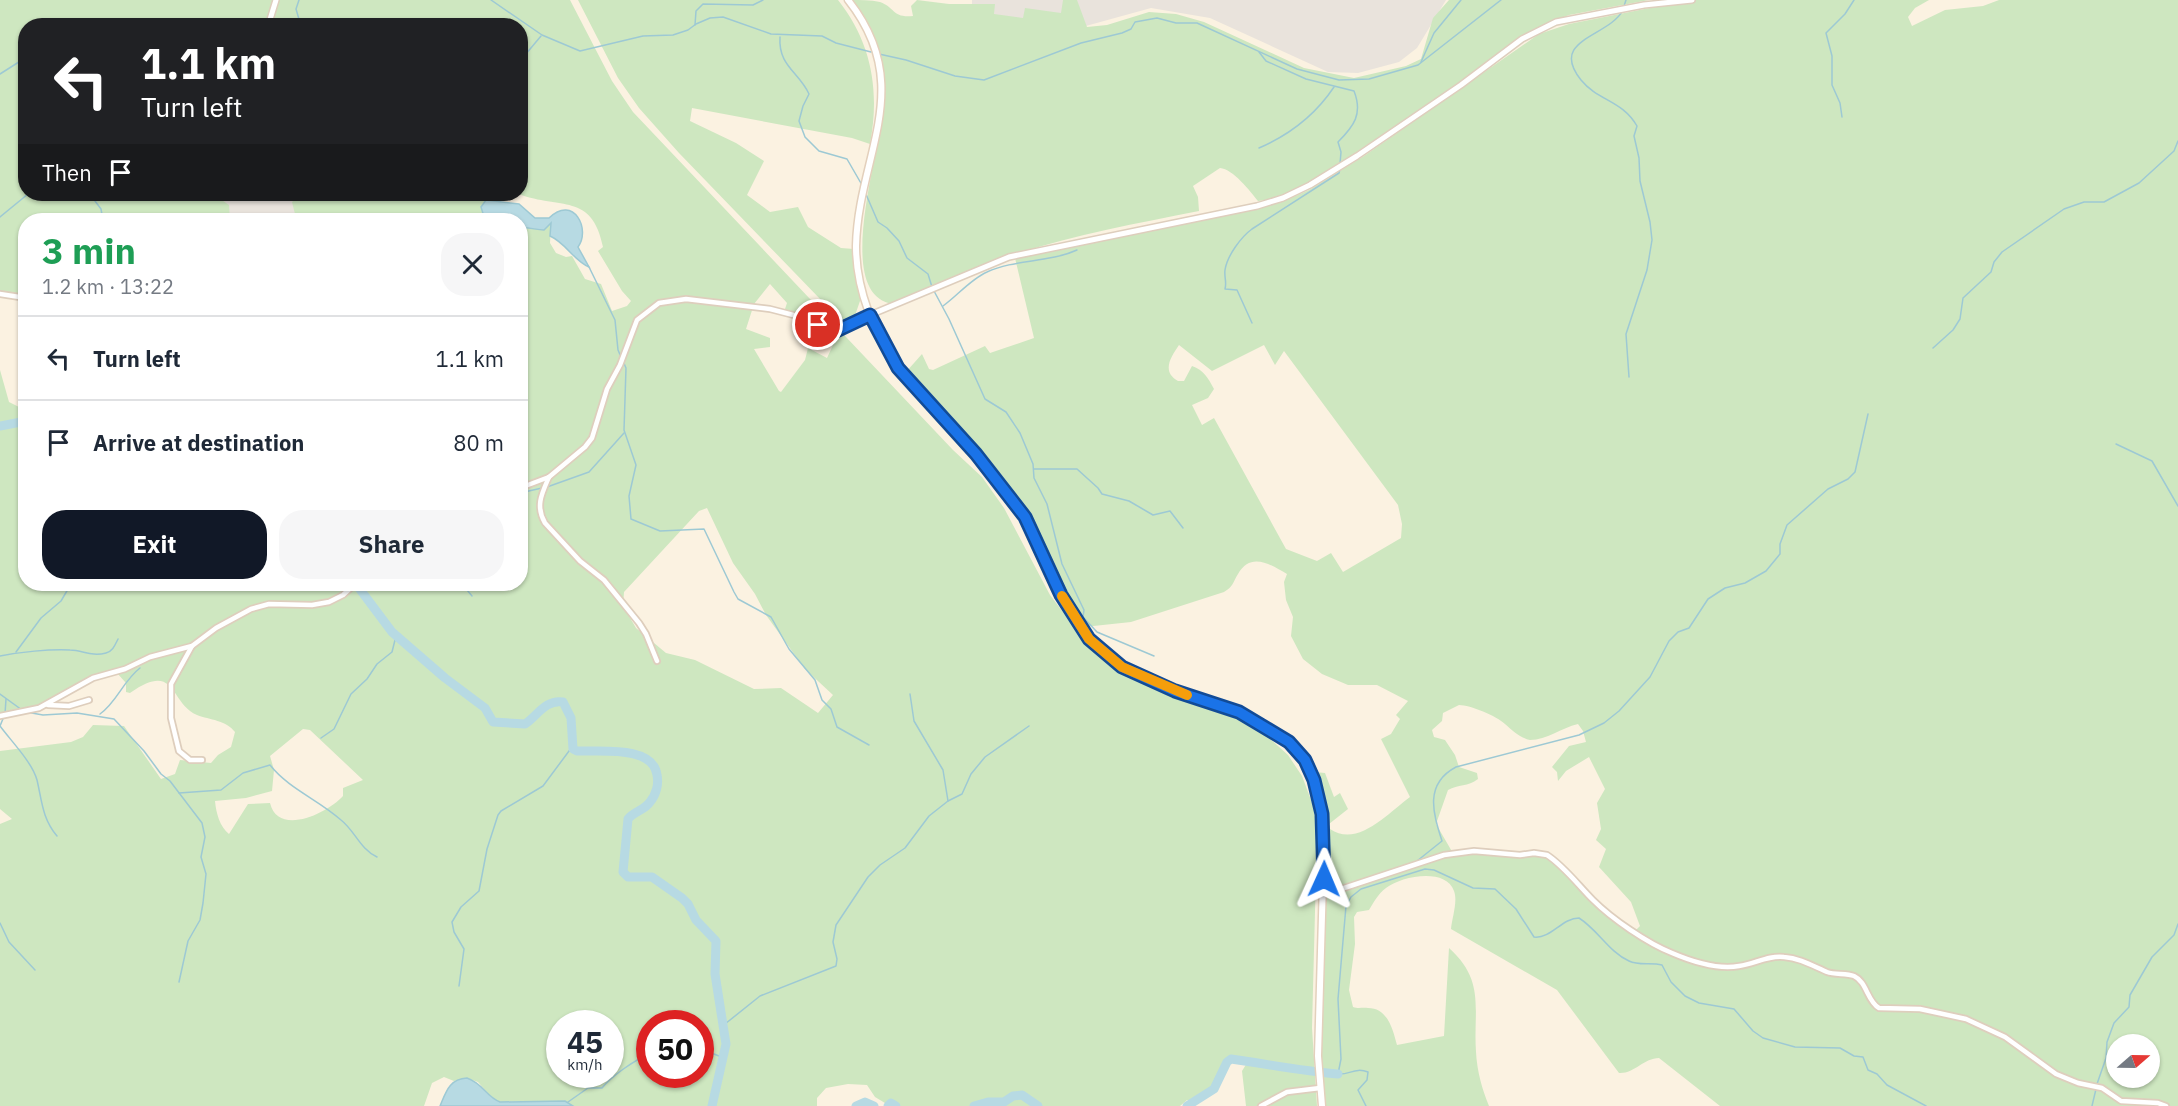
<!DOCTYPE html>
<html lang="en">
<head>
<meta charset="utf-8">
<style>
	:root { --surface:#fff; --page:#f6f6f7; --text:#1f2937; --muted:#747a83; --line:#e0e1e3; --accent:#111827 }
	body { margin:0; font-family:"IBM Plex Sans",sans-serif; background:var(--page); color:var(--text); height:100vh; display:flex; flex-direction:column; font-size:22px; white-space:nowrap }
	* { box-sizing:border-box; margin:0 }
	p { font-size:20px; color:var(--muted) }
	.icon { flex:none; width:33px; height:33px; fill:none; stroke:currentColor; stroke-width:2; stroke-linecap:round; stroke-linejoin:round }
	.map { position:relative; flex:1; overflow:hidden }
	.sheet { position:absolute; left:18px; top:213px; width:510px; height:378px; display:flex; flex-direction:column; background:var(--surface); border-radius:24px; box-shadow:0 2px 4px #0004 }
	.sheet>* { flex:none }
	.banner { position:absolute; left:18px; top:18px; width:510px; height:183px; border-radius:24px; box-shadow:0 2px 4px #0004; background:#202124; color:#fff; overflow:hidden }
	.needle { width:39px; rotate:70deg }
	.buttons { position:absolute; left:2106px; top:1034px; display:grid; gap:12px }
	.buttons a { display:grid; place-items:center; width:54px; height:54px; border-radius:50%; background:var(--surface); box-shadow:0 2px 4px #0004; font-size:30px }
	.speed { position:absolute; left:546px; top:1010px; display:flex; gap:12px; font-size:30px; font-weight:700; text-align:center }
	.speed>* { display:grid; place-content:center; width:78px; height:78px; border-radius:50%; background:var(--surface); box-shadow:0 2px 4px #0004; line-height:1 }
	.speed small { font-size:15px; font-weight:400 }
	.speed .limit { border:9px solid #d22; background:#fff; color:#111 }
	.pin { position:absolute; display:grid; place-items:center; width:51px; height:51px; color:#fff; margin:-26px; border:3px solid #fff; border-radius:50%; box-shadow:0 2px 6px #0007 }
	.me { position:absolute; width:66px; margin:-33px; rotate:1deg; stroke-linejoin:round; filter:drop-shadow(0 0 4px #0008) }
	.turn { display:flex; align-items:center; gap:21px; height:126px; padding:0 24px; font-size:27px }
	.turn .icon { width:78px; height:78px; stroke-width:2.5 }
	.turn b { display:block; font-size:42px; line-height:51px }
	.then { display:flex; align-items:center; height:57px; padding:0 24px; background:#0003; gap:12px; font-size:22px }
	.round { display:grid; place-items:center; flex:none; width:63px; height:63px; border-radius:24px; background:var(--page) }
	.summary { display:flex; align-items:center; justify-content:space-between; height:102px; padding:0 24px }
	h1 { font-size:36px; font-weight:700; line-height:45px; color:#1e9e55 }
	.button { display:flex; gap:12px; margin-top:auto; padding:12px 24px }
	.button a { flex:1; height:69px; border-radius:24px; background:var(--accent); color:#fff; font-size:24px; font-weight:700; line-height:69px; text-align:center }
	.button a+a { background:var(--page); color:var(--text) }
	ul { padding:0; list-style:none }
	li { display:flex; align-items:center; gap:18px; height:84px; padding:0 24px; border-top:2px solid var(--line) }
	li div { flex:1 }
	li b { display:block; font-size:22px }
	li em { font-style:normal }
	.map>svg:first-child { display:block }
</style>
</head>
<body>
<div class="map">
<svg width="2178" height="1106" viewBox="0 0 2178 1106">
	<rect width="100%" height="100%" fill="#fbf2e1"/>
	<!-- industrial -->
	<g fill="#e9e3dc">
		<polygon points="972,0 1446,0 1417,48 1399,62 1358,73 1328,72 1210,18 1151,8 1064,32 972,62"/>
		<polygon points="183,194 323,194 394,220 198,220"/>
	</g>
	<!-- green -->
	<g fill="#cee7c0" fill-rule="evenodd">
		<path d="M0,0H570L612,81L633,112L953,450L982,477L1004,508L1050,595L1082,637L1099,656L1121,672L1146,685L1233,715L1256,726L1288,755L1302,776L1314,808L1317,834L1312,1028L1317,1106H1246L1242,1071L1247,1063L1243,1057H1228L1223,1063L1218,1079L1202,1096L1193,1101L1187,1100L1180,1106H890L875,1097L867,1085L848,1084L826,1088L817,1098V1106H573L562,1101L500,1102L493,1099L478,1082L467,1078L454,1081L444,1077L432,1083L424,1106H0V824L12,819L0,809V751L71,742L83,737L93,725L124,726L161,779L175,774L180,760L211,763L218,755L231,747L235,732C226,720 210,720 197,715C169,703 177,660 130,693L126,692V683L117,673L99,677L59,699L0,716V370L9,402L25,410L26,584H520L521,228L532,227L539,230L551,222L550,243L556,253L566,257L572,256L585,279L601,284L612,311L627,306L631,301L622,291L598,251L603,247C592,192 560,210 519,194L520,26H26V194H213L229,205L230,220H26L25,299L0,296ZM770,284L787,303L783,315L839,332L827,358L808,348L805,360L781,392L779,391L754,349L770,347V338L746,329L754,304ZM707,508L733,563L755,594L766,615L805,669L833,695L818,713L781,688L754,689L695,660L666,653L636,628L623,606L624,592L699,511ZM303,729L310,730L363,780L343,788V796C328,813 278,837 270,803L248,804L229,834C220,827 216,813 215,801L246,798L272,791L274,770L270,756ZM560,1023H610V1074H560ZM650,1023H700V1074H650Z"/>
		<path d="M578,0H838C872,43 880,91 870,144L852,138L692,108L690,121L736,143L764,161L747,195L770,212L798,207L808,227L841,248L854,249L861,298L850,330L679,153L639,108L618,78Z"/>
		<path d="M851,0C860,0 871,0 880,2C896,8 892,18 913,16L911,6L917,0L949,4H995L994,14L1023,18L1025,8L1061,13L1063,0H1077L1087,27L1107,25L1149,12L1176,14L1204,22L1304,68L1354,78L1406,66L1421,59L1433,18L1449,0H1649L1569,15L1534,29L1443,94L1312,182L1278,198L1258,201C1250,191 1233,169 1220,168L1193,186L1198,197L1199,211C1125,226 1051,238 980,268C962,276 910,307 893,304C828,294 887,135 884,93C881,60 864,30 851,0Z"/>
		<path d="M1690,0H1929L1915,8L1908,17L1912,26L1945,10L1983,6L1999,0H2178V1106H1720L1659,1058C1644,1058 1634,1074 1619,1073L1557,990L1451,929C1452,918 1458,901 1454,891C1446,867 1401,876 1386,888C1378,894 1374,902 1369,910L1357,912L1354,917L1355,944L1349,990L1353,1007C1359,1009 1362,1007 1368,1008C1388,1008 1393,1030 1397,1045L1444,1036L1449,948C1486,981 1473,1010 1476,1052C1477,1071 1482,1089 1489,1106H1325L1320,1048L1323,816L1310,774L1315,772L1325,773L1334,797L1340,793L1348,809L1329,824L1330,829C1358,848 1388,813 1410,797L1381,739L1391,734L1400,719L1396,715L1408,701L1377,685H1348L1322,674L1303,659L1291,636L1293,617L1286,600L1284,582L1287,574C1271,565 1251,551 1238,574C1233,582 1233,587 1224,592L1131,622L1084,627L1074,612C1051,567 1032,518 1003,477C975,439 938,406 906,372L922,354L929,369L933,370L985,346L990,353L1034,338L1015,258L1262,207L1291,198L1309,190L1364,156L1539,34L1569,24ZM1179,345L1212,371L1264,345L1275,365L1284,351L1398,505L1402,524L1401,538L1343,572L1331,553L1317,561L1286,549L1214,418L1202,425L1192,405L1208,398L1214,389C1208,378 1204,370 1192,366L1184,381H1178C1161,371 1171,357 1179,345ZM1459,705C1470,705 1497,716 1505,724C1513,731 1519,737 1530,740C1547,740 1561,728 1578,724L1583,731L1586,742L1569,746L1552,767L1557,772L1558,781L1566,771L1589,757L1605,789L1597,803L1601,829L1596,840L1606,849L1599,867L1631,902L1640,926L1636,930L1578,889L1549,852L1535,851L1515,856L1475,848L1454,855L1436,824L1448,790C1458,784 1468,787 1478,779L1477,773L1459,767L1455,755L1445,740L1434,737L1432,730L1442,721L1443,713ZM2116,1044H2150V1077H2116Z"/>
		<polygon points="304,194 475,194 490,200 486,200 481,207 485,220 288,220 295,214 292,202 299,196 302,198"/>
	</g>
	<!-- water -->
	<g fill="#b7dae3" stroke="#9dc9d4" stroke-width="1.5">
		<path d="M486,200L519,204L535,218H549C574,194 591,230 578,247L589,267C574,261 566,243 550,236L551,223L544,230C536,230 529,227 521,228L520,220H485L481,207Z"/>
		<path d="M467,1078C484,1084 486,1097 500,1102L565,1101L573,1106H440C446,1092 449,1079 467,1078Z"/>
	</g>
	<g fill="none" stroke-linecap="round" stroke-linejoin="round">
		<!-- stream -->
		<g stroke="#9dc9d4" stroke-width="1.5">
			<polyline points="299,0 296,9 301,26"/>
			<polyline points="491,0 542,35 580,51 643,36 673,35 688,30 696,24 710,18 723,17 771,34 822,36 836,43 871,52"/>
			<polyline points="1624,6 1626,0"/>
			<path d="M1623,10C1609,37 1548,39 1581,80C1598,101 1622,100 1637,126L1634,136L1639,158L1640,181L1650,222L1652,240L1647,270L1626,334L1629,377"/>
			<polyline points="695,25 696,11 703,4 753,5 763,0"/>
			<path d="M780,37C778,66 799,72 809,94L803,106L799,121L805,137L819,151L847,159L862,185"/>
			<path d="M1259,52L1266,61L1306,79L1354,91C1363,114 1354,126 1338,142L1341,152L1340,164"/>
			<polyline points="879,54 906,60 955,76 984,80 1081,43 1122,33 1131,29 1135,22 1157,18 1176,23 1197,23 1297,69 1339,80 1369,79 1418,65 1501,0"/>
			<polyline points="520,61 541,36"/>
			<polyline points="1421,62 1434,33 1461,0"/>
			<polyline points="0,74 22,60"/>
			<polyline points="1842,117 1840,103 1832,85 1832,56 1826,33 1845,14 1854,0"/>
			<path d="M1259,148C1289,135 1316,114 1334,87"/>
			<polyline points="865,192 878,222 887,228 899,241 907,258 928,274 932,287"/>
			<polyline points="486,194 487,200"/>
			<polyline points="95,201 101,209 103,220"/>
			<polyline points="0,217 28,194"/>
			<polyline points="479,220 486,218"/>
			<polyline points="589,267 615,320 618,350 621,357"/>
			<polyline points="934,291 949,319 985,399 1006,412 1020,433 1033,464 1034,478 1047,504 1062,564 1084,610 1083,617 1097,632 1154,656"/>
			<path d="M943,306C957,296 971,279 987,272C1015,259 1048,263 1077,250"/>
			<path d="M1252,323L1237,290L1225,289C1227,282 1224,277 1225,270C1227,256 1241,237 1252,229L1339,173L1340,169"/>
			<polyline points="1933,348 1953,330 1960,319 1963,298 1991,272 1994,262 2002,252 2064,209 2084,202 2104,202 2139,183 2174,151 2178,141"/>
			<polyline points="623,361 626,368 624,430 636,465 629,496 631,519 660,531 704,529 734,592 738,599 771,617 789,649 815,680 822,700 831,709 837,727 869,745"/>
			<polyline points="2116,444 2152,461 2178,506"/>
			<polyline points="1034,469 1077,469 1098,488 1102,494 1129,501 1153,515 1170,511 1183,528"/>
			<polyline points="547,487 589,472 624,433"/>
			<polyline points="520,493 542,488"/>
			<polyline points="462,584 472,596"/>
			<polyline points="358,586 366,588 376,584"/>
			<polyline points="16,652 41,618 61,601 71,584"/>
			<path d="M0,656C20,652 49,649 70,650C83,650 91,657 106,653C113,651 115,645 118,639"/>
			<polyline points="0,694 22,710"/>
			<polyline points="910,694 914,721 943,770 948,801"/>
			<path d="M6,699L5,714L0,726C11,741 32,762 37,780C42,801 42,818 57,836"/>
			<polyline points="26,712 43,715 77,713 114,719 144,751 161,774 170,781 202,823 205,837 201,857 206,874 203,903 200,920 188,941 179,982"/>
			<path d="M100,714C117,702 123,681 140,668"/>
			<polyline points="321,738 334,729 351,694 367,679 377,664 392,652 396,636"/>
			<path d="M179,793L221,790L243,773L270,765C289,789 319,800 341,820C355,831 360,849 377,857"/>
			<path d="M1417,861L1442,841C1433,813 1424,784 1456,767L1579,735L1604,723L1619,711L1650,677L1669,641L1678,632L1689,628L1708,599L1725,588L1745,583L1766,571L1780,554V544L1787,525L1828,489L1848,479L1855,472L1868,414"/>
			<polyline points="0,923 9,942 35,970"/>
			<polyline points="459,986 464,949 454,932 452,922 461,907 479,891 487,849 498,815 501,811 543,786 572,747"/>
			<polyline points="725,1024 760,996 836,966 837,959 833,942 836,925 868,877 880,865 905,848 929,816 948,801 962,794 971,774 985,757 1029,726"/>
			<polyline points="700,1054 714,1054 724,1058"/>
			<polyline points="2097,1084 2106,1058 2107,1042 2114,1023 2129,1007 2130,995 2152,957 2174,935 2178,924"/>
			<path d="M568,1102L588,1088H602C612,1076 634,1060 650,1054"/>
			<path d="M1366,1106L1358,1090L1367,1080L1368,1072C1355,1067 1350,1075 1338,1074L1341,1059L1338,999L1346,906L1351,897L1361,889L1425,869L1434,870L1473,888L1495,889L1516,909L1534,937C1551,939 1562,918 1579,918C1598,930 1609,952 1629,961C1639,966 1651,962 1662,965L1671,982L1685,996L1699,1003L1734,1009L1753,1031L1763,1038L1795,1047L1840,1048L1854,1056L1863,1057L1868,1070L1877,1074L1887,1085L1926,1106"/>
			<polyline points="2092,1106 2096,1089"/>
		</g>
		<!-- river -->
		<g stroke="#b7dae3" stroke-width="9">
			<polyline points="0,426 26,421"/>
			<path d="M356,584L392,632L445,678L485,708L493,722L525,724C537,716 546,699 563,702L571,718L573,749L577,751C600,752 653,745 657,775C659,784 656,795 650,802C645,810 634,811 628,819L623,872L628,877H652L682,898L688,904L696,920L716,941L715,974L726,1044L712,1106"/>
			<polyline points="856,1106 865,1102 874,1106"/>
			<polyline points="888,1106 891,1103 896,1106"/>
			<polyline points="974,1106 988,1102 1004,1102 1013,1096 1022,1095 1038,1106"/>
			<path d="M1187,1106L1214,1089L1227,1062L1231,1059C1267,1064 1302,1071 1338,1074"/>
		</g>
		<defs>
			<g id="minor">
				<polyline points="0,294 26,298"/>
				<path d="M549,477C542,493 535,506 545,523L580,561L604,580L639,623L646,634L657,661"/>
				<polyline points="520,488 549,477 585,447 592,438 607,389 620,365 637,320 659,303 686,299 770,309 801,317 834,332 870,315"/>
				<polyline points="192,646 171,684 171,718 179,751 190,760 202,760"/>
				<polyline points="48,705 69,706 89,700"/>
				<polyline points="0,716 39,708 93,678 125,669 150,657 192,646 216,628 251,609 269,604 312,605 329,602 343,595 355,584"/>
				<path d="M1323,895L1444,855L1474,851L1520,855L1534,853L1547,855C1564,866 1578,885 1593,900C1612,919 1647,943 1672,953C1693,962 1717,970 1739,966C1755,964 1768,955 1784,957C1800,958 1813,966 1827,972C1835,975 1846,973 1854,976C1867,982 1867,1001 1879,1008L1920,1009L1966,1019L2005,1037L2056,1074L2078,1083L2102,1088L2121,1101L2158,1103L2166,1106"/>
				<polyline points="1261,1106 1287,1092 1320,1088"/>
			</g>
			<g id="tertiary">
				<polyline points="268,26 276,0"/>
				<polyline points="870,315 1009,257 1257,206 1283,198 1310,185 1357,156 1461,85 1522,39 1556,22 1644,5 1692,0"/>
			</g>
			<path id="secondary" d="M848,0C917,87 858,155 856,246C856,289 874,335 900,370C937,421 989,462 1024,516C1031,526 1035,538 1040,549C1054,580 1067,612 1089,638C1116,670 1161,686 1200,699C1213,703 1228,706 1240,712C1250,717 1259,723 1267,729C1281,737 1295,745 1304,759C1320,783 1322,818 1324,846L1318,1056L1322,1106"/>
		</defs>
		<!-- minor casing -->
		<use href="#minor" stroke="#decebd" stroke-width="8"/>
		<!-- tertiary casing -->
		<use href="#tertiary" stroke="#decebd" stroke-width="8"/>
		<!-- secondary casing -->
		<use href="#secondary" stroke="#e3d0bc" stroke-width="9"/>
		<!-- minor -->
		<use href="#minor" stroke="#fff" stroke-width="4.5"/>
		<!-- tertiary -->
		<use href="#tertiary" stroke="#fff" stroke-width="5"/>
		<!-- secondary -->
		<use href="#secondary" stroke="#fff" stroke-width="6"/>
	</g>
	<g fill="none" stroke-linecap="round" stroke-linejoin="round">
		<defs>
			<polyline id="route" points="818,325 834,332 870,315 898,368 976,454 1025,517 1061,595 1089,639 1122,667 1175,691 1239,712 1289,742 1305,760 1314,780 1322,814 1324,879"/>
		</defs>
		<!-- route casing -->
		<use href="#route" stroke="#114b97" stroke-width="15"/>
		<!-- route -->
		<use href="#route" stroke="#1a73e8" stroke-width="10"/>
		<!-- slow -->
		<polyline stroke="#f59e0b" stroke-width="10" points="1062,596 1089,639 1122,667 1187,695"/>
	</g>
</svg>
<div class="buttons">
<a><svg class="needle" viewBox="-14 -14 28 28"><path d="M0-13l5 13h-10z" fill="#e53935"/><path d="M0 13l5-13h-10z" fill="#747a83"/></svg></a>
</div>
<div class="speed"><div>45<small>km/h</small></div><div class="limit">50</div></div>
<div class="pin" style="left:818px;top:325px;background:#d93025"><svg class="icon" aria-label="arrive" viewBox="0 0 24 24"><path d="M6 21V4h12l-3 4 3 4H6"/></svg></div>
<svg class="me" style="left:1324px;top:879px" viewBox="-20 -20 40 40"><path d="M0-17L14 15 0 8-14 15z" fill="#1a73e8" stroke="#fff" stroke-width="4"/></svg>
<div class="banner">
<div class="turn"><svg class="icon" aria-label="left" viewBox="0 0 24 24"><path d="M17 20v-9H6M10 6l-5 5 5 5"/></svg><div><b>1.1 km</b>Turn left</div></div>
<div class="then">Then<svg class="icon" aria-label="arrive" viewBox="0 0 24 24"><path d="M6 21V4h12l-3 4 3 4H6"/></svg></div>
</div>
<section class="sheet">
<div class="summary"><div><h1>3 min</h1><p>1.2 km · 13:22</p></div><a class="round"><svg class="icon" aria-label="close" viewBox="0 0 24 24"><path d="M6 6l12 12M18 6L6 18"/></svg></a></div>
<ul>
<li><svg class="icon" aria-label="left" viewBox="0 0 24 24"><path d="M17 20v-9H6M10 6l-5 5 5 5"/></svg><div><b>Turn left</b></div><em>1.1 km</em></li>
<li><svg class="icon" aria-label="arrive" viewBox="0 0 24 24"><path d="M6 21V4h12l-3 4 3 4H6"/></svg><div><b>Arrive at destination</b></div><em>80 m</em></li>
</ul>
<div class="button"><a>Exit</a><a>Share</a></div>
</section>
</div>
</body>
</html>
